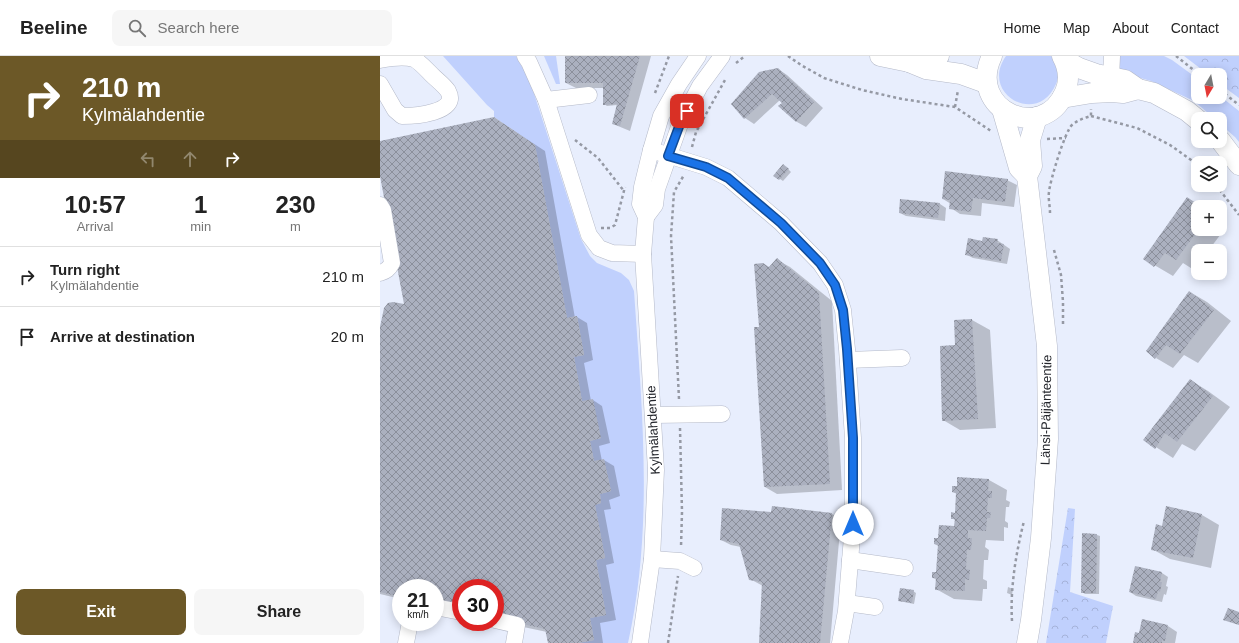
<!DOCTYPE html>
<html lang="en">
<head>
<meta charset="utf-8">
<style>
	:root { --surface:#fff; --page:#f6f6f6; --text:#222; --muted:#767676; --line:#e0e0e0; --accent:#6c5827 }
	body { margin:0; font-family:Helvetica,sans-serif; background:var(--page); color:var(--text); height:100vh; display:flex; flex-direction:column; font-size:15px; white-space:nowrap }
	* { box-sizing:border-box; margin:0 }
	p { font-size:13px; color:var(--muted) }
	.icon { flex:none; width:22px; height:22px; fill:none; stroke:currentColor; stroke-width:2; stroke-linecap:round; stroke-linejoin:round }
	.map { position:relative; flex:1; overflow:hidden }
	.details { display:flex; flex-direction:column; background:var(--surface); width:380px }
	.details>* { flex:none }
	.banner { background:#6c5827; color:#fff; overflow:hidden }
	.needle { width:26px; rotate:190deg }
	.buttons { position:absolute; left:811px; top:12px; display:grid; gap:8px }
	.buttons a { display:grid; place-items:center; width:36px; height:36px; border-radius:8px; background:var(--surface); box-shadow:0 2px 10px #0003; font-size:20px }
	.speed { position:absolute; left:12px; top:523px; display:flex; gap:8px; font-size:20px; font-weight:700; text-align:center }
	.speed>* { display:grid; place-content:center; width:52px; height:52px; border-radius:50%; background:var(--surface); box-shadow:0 2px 10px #0003; line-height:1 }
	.speed small { font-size:10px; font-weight:400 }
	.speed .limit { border:6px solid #d22; background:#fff; color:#111 }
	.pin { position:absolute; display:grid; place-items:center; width:34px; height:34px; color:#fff; margin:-17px; border-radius:8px; box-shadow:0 2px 6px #0006 }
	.me { position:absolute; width:44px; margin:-22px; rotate:0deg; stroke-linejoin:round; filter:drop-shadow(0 0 3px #0008) }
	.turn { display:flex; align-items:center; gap:14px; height:84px; padding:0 16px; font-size:18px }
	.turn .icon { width:52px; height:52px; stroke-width:2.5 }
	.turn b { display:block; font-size:28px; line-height:34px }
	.lanes { display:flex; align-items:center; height:38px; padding:0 16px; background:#0003; justify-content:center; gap:20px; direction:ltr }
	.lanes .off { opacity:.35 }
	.eta { display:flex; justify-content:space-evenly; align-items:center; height:68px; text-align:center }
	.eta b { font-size:24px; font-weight:700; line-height:28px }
	.primary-button { display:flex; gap:8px; margin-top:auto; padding:8px 16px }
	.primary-button a { flex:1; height:46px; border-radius:8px; background:var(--accent); color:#fff; font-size:16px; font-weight:700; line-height:46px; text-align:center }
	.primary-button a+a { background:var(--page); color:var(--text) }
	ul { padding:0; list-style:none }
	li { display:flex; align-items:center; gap:12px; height:60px; padding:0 16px; border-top:1px solid var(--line) }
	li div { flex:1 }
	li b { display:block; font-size:15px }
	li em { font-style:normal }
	header { display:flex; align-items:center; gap:24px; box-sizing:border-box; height:56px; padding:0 20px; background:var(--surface); border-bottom:1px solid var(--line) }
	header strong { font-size:19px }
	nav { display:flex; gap:22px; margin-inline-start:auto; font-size:14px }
	.search { width:280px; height:36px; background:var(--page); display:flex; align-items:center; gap:10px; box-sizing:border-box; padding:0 14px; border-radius:8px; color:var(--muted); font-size:15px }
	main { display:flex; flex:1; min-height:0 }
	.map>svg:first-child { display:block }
</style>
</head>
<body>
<header>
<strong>Beeline</strong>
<div class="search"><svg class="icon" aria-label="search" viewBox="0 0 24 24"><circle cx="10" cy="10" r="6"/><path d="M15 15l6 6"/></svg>Search here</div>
<nav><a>Home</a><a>Map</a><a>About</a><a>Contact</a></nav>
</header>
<main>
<section class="details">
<div class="banner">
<div class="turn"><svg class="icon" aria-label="right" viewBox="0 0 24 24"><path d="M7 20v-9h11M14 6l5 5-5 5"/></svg><div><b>210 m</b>Kylmälahdentie</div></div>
<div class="lanes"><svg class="icon off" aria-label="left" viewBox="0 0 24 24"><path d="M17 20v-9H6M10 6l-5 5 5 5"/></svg><svg class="icon off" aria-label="ahead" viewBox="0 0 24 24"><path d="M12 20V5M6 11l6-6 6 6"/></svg><svg class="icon" aria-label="right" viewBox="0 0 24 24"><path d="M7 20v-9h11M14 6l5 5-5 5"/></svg></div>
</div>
<div class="eta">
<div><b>10:57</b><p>Arrival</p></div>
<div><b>1</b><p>min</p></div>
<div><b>230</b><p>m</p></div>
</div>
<ul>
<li><svg class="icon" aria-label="right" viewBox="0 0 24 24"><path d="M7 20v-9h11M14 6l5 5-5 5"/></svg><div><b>Turn right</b><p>Kylmälahdentie</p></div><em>210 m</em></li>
<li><svg class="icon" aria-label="arrive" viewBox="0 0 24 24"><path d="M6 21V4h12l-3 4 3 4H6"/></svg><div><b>Arrive at destination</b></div><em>20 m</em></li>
</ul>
<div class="primary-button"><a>Exit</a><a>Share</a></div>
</section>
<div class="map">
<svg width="859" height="587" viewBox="0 0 859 587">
	<defs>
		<pattern id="forest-crowns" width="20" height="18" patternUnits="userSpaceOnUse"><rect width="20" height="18" fill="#c0d0fd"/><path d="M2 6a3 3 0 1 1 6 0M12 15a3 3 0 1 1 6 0" fill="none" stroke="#a5b2d9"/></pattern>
		<pattern id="building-cross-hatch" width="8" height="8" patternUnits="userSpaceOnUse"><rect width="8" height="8" fill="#abb0bf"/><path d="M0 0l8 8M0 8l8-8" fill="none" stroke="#8b8f9b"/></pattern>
	</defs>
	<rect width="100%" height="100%" fill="#e8eefd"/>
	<!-- grass -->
	<g fill="#c0d0fd">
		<path d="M63,0H136L150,25L201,183L210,200L217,207L241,217L249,224L254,235C262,352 274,472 248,587H199L214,584L210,562L226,559L216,504L225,502L215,449L221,447L220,438L231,435L224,404L214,405L210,385L221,382L202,345L194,301L204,299L197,260L187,262L155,89L114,61V55L107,49Z"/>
		<polygon points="164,0 176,0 180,28 176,28"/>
		<path d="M626,0H671C677,8 681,18 676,28C658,71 599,38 626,0Z"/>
		<polygon points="739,0 784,0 792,4 818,23 818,41 840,40 859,55 859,86 855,81 840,68 840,63 835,63 814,45 771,25 743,17 736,8"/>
	</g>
	<!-- forest -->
	<g fill="url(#forest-crowns)">
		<polygon points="804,0 859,0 859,42 840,28 840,19 829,19"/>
		<polygon points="688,452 695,453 690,536 733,550 726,587 666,587"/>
	</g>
	<!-- shadow -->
	<g fill="#0003">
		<polygon points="186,0 271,0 250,75 233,68 237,49 227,50 224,48 224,32 196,32 186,27"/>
		<polygon points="398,13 407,19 443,52 426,71 417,66 400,50 403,47 400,44 374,68 365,62"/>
		<polygon points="124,68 165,95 195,262 197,261 207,267 213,304 204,307 211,345 213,344 222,350 230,387 219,390 222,405 224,404 234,410 240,440 229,444 231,453 224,454 234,507 226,509 236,564 220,567 223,587 169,587 167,576 115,565 115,532 21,532 21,543 0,538 0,275 26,249 0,114 0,86"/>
		<polygon points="406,111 411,116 403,125 394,119"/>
		<polygon points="627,124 637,129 634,151 602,147 601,160 580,158 571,152 571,148 563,143"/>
		<polygon points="808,142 823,151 818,151 818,173 840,173 840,164 847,170 828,195 818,195 818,208 814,214 803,207 793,220 764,203"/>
		<polygon points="560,148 566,152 565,165 526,160 520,157"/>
		<polygon points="617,184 630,193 627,208 593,202 587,199 603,186"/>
		<polygon points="397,204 410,211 452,245 462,434 397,438 385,431 380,272 389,212"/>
		<polygon points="810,236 827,246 851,265 818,307 804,299 793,312 776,302"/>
		<polygon points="592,264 610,274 616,372 580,374 563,364 576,290"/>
		<polygon points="810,324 828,335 850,351 815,395 802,388 793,402 765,384"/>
		<polygon points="609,424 627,434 626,444 630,446 629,451 626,451 625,465 628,467 628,472 624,471 624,485 606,484 605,491 609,494 608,504 604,504 603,523 607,525 607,533 603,533 602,545 574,543 556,533 557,524 553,522 557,517 558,490 555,488 575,471 576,465 572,462 576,458 577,438 573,436"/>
		<polygon points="392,457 452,458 461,463 450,587 380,587 383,530 370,523 361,491 351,489 341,484"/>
		<polygon points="822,459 839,469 831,512 790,503 772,493 783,471"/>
		<polygon points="717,479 720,480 719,538 705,538 702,536"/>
		<polygon points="756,511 782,517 788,521 786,530 788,531 786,539 784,538 782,546 756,540 750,536"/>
		<polygon points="628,531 633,533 632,539 627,537"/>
		<polygon points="533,535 536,537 534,548 519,545"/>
		<polygon points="788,570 797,576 795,587 754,587 760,578"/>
	</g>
	<!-- building -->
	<g fill="url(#building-cross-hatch)">
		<polygon points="185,0 260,0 240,70 232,68 237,48 223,49 223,27 185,27"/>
		<polygon points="398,12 434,46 416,66 398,50 402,47 392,38 364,63 351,48 379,16"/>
		<polygon points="114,61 155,89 187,262 197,260 204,299 194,301 202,345 213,343 221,382 210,385 214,405 224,403 231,435 220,438 221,447 215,449 225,502 216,504 226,559 210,562 214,584 198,587 168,587 165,573 115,562 115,532 81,532 81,555 55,549 55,532 21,532 21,541 0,536 0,271 4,252 8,247 13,246 24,248 0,120 0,85"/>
		<polygon points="403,108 409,113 399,124 393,120"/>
		<polygon points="565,115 628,123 625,146 593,142 591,156 569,153 570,144 562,143"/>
		<polygon points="807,141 820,151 818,151 818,173 819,173 796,204 785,197 774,211 763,203"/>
		<polygon points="520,143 560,147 558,162 519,157"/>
		<polygon points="603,181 618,183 617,187 624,188 621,205 585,199 588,182 602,185"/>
		<polygon points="397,202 439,237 450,428 384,431 374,271 379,271 374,208 383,207 389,211"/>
		<polygon points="809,235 834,254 800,298 786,289 775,303 766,295"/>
		<polygon points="592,263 598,363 562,365 560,290 575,289 574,264"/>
		<polygon points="810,323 833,340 797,386 785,377 775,393 763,384"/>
		<polygon points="577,421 609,423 608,435 612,435 612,442 608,442 607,456 611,456 610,462 607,462 606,475 588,474 588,482 592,482 591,494 587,494 586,513 590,514 589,524 585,523 585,535 555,534 556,522 552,522 552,516 556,516 558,489 554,488 554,482 558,482 559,469 574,470 575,463 571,463 571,456 575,457 576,437 572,436 572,430 577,430"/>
		<polygon points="392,450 452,457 440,587 379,587 382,526 369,524 359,488 340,484 342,452 391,456"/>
		<polygon points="786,450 822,458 813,502 771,494 776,468 782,470"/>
		<polygon points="702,477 717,478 716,537 701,537"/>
		<polygon points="755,510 782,516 780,526 782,526 780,536 778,535 776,543 749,536"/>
		<polygon points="520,532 534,534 532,547 518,545"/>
		<polygon points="848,552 859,556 859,569 843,564"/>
		<polygon points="762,563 788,569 785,585 782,584 782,587 753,587 755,576 759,577"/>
	</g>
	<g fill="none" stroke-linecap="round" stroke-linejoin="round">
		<defs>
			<g id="minor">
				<polyline points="145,0 149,6 166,44 209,179 219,192 232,197 263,198"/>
				<path d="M0,4C10,2 24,0 34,3C40,6 47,14 52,19C57,24 64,29 68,35C80,57 34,60 22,60L15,54L0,28"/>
				<polyline points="731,21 732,0"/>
				<polyline points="166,44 209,39"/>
				<polyline points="271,94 326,111 348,122 401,167 440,207 455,229 463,254 467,293 473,382 473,468 466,555 460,587"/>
				<path d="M0,149L3,154L12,207C9,213 6,215 0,217"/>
				<polyline points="266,161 275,149 277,133 300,68 320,30 342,0"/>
				<polyline points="468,304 522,302"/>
				<polyline points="273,359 342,358"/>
				<polyline points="272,503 300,505 314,512"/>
				<polyline points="470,504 525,512"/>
				<polyline points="467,547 495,551"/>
				<polyline points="55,551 81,556"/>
				<polyline points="115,564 137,569 134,587"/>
				<polyline points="26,587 30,566"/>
				<polyline points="260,587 272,503 276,414 263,198 266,161 260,148 262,131 271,94 281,60 299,28 318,0"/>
			</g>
			<g id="major">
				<polyline points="500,0 529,6 546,13 581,18 606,27"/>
				<path d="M612,0C586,54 663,88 685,36C690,24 688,11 682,0"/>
				<polyline points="685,4 699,12 716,18 745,24 758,33 774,37 807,55 818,64"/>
				<polyline points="529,6 546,1 559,0"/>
				<polyline points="682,42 712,37 732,36 743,37 758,33"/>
				<polyline points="622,53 639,112 647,120"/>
				<polyline points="840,84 859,109"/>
				<polyline points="647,587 651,564 661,482 668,383 667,290 647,120 652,110 650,84 657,61"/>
			</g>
		</defs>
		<!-- minor casing -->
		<use href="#minor" stroke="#b4b9c8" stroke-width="17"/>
		<!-- major casing -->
		<use href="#major" stroke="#b4b9c8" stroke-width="21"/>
		<!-- path -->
		<g stroke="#9599a4" stroke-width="2.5" stroke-dasharray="3 3" stroke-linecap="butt">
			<polyline points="408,0 421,9 444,22 482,34 522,43 575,51 611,75"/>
			<polyline points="796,0 820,19"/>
			<polyline points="356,7 365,0"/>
			<polyline points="840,34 859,49"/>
			<polyline points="275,37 289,0"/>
			<polyline points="575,51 578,34"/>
			<polyline points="711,60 757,72 790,89 818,109"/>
			<polyline points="667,83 686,82"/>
			<polyline points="195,84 218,102 244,135"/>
			<polyline points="312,91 316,76 345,24"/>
			<polyline points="836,129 859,159"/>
			<path d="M670,157C670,150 668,142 669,136C670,125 685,75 692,69C698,64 704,62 711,60V53"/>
			<polyline points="221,172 230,172 235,169 245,131"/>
			<polyline points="674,194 681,219 683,246 683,270"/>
			<polyline points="299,343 291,180 294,136 304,119"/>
			<polyline points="300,372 302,456 301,491"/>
			<path d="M632,565C630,532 636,497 644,465"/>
			<polyline points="288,587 298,520"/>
		</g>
		<!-- minor -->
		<use href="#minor" stroke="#fff" stroke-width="16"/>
		<!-- major -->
		<use href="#major" stroke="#fff" stroke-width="20"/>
	</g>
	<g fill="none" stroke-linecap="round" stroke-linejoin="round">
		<defs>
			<polyline id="route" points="307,55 300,68 288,100 326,111 348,122 401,167 440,207 455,229 463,254 467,293 473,382 473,468"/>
		</defs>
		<!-- route casing -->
		<use href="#route" stroke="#114b97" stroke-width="10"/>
		<!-- route -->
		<use href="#route" stroke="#1a73e8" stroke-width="7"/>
	</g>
	<g text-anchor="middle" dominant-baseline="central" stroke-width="3" stroke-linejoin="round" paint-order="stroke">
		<!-- street labels -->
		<g font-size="13" fill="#24262c" stroke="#fff">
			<text transform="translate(666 354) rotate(-89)">Länsi-Päijänteentie</text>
			<text transform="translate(273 374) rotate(-93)">Kylmälahdentie</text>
		</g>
	</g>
</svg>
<div class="buttons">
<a><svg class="needle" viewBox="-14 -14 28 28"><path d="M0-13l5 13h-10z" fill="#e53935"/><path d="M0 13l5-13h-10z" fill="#767676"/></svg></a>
<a><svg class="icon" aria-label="search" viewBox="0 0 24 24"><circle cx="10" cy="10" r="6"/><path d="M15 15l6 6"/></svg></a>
<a><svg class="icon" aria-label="layers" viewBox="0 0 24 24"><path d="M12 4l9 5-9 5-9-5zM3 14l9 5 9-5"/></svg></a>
<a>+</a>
<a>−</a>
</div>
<div class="speed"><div>21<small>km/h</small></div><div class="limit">30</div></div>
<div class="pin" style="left:307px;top:55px;background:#d93025"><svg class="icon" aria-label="arrive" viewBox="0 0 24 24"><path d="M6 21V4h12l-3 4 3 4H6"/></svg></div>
<svg class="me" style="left:473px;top:468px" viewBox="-20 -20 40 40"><circle r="19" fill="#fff"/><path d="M0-13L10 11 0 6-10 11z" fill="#1a73e8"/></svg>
</div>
</main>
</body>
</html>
